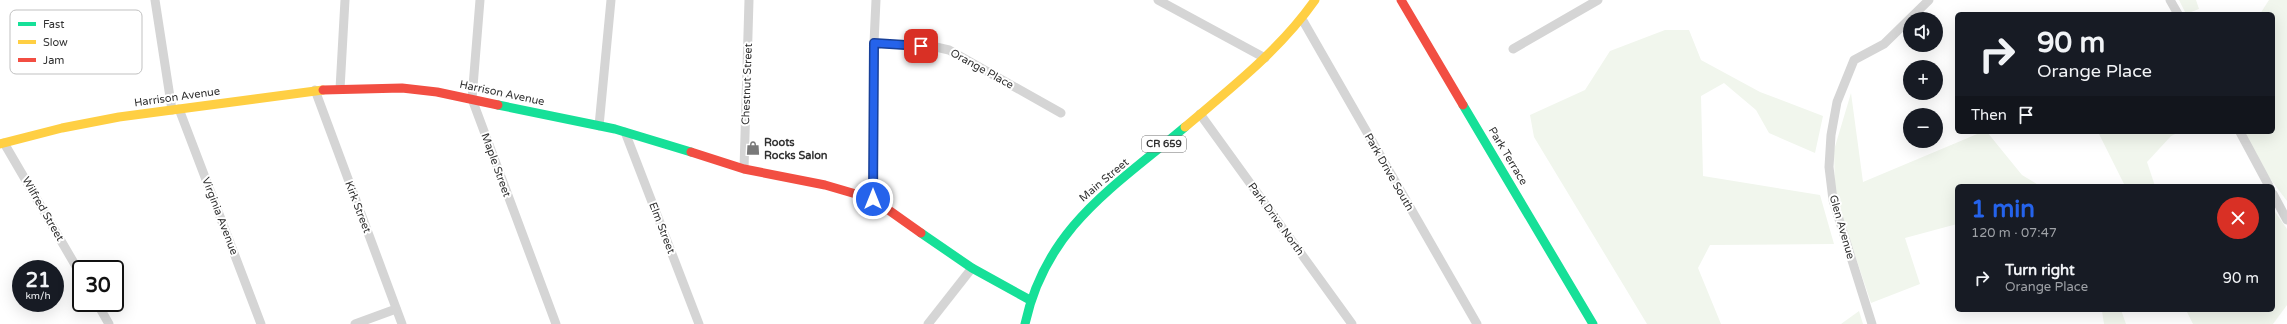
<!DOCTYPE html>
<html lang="en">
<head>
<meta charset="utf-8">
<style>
	:root { --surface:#171b24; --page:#20242c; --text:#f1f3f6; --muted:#9ea1a6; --accent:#2563eb }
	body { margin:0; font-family:"Varela Round",sans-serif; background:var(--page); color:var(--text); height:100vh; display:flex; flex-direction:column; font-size:15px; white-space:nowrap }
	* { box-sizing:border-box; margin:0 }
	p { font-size:13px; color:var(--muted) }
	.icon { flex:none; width:22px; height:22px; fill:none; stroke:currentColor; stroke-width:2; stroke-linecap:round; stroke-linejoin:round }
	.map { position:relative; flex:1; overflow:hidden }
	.side { position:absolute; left:1955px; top:184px; width:320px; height:128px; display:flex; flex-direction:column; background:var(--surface); border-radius:6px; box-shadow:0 4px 16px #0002 }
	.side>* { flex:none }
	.guide { position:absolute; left:1955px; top:12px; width:320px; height:122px; border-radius:6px; box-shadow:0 4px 16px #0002; background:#171b24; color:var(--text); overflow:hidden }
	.controls { position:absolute; left:1903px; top:12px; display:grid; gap:8px }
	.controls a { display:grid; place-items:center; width:40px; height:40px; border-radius:50%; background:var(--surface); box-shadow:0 4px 16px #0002; font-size:20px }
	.speed { position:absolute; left:12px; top:260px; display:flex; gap:8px; font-size:20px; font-weight:700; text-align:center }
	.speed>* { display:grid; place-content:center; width:52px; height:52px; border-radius:50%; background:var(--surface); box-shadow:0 4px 16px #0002; line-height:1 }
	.speed small { font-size:10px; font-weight:400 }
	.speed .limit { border:2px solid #111; border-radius:6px; background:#fff; color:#111 }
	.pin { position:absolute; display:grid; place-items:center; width:34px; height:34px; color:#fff; margin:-17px; border-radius:8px; box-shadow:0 2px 6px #0006 }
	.me { position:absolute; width:44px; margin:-22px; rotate:0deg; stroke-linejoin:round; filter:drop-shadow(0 0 3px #0008) }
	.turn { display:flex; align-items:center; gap:14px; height:84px; padding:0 16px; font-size:18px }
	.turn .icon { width:52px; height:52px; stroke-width:2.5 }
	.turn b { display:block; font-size:28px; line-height:34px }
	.then { display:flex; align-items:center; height:38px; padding:0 16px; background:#0003; gap:8px; font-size:15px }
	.round { display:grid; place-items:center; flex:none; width:42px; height:42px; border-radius:21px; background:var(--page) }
	.summary { display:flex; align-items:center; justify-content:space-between; height:68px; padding:0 16px }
	h1 { font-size:24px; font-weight:700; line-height:30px; color:var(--accent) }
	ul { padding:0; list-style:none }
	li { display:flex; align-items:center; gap:12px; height:52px; padding:0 16px }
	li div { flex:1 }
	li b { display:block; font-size:15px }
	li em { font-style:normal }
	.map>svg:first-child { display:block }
</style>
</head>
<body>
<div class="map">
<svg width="2287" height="324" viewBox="0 0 2287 324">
	<rect width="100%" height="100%" fill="#fff"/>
	<!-- green -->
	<g fill="#f1f6ed">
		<polygon points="2179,0 2196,0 2199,9 2186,14"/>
		<polygon points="2269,0 2287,0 2287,201 2235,132 2273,132 2273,14 2260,14"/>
		<polygon points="1665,30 1689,30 1701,60 1760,92 1823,116 1815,153 1769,133 1756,110 1724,83 1701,96 1703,176 1820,195 1834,244 1710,245 1698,268 1721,324 1647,324 1534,137 1530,115 1585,90 1610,51"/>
		<polygon points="1851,93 1863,182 1982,132 1987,132 2022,175 2040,186 1957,186 1957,224 1905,238 1920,284 1871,303 1835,195 1834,150"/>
		<polygon points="2098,132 2179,132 2171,136 2147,162 2155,186 2125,186"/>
		<polygon points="2273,209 2287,229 2287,305 2273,324 2193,324 2186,310 2273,310"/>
		<polygon points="2046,310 2121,310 2126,324 2104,324 2102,311"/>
		<polygon points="1859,311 1863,324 1841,324"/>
	</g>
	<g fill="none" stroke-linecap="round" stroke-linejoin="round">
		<!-- street -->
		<g stroke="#d5d5d5" stroke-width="9">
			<polyline points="155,0 172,110"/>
			<polyline points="480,0 472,99 556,324"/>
			<polyline points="1158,0 1265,58"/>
			<polyline points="2170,0 2178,14"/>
			<polyline points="1302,19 1477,324"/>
			<polyline points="874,43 936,47 949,50 1061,113"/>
			<polyline points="1513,49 1598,0"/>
			<polyline points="340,89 345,0"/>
			<polyline points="315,90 402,324"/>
			<polyline points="179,109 261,324"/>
			<polyline points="1200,114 1352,324"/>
			<polyline points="599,126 611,0"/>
			<polyline points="625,132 699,324"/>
			<polyline points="2240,132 2269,186"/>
			<polyline points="4,143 81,275"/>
			<polyline points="744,169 749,0"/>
			<polyline points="2273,194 2287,220"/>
			<polyline points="873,199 874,43 876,0"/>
			<polyline points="97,303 109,324"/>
			<polyline points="355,324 396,309"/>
			<polyline points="928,324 972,268"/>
			<polyline points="1872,324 1833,200 1829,167 1831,135 1837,102 1854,60 1884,44 1929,0"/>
		</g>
		<!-- fast -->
		<g stroke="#16e098" stroke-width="9">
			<polyline points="498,105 615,129 691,152"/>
			<polyline points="1463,105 1593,324"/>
			<polyline points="921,233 972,268 1030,300"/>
			<path d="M1025,324C1046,227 1114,187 1185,127"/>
		</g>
		<!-- slow -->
		<g stroke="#ffcf43" stroke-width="9">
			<path d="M1185,127C1231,88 1280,50 1315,0"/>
			<polyline points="0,144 62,128 119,117 323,90"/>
		</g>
		<!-- jam -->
		<g stroke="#f24e42" stroke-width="9">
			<polyline points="1401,0 1463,105"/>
			<polyline points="323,90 402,88 437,92 498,105"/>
			<polyline points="691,152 744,169 825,185 873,199 921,233"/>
		</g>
	</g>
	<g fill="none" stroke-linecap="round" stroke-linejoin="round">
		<defs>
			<polyline id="route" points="873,199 874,43 921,46"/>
		</defs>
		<!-- route casing -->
		<use href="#route" stroke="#184099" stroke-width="10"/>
		<!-- route -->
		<use href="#route" stroke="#2563eb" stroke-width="7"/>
	</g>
	<!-- icons -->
	<defs>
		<symbol id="shop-bare" viewBox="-9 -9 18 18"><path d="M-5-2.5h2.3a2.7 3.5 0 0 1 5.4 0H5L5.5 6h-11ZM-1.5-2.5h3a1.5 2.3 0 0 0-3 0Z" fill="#797979" stroke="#fff" stroke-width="2.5" paint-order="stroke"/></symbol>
	</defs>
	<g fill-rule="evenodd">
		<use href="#shop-bare" x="743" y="138" width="20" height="20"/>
	</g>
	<g text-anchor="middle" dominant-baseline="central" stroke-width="4" stroke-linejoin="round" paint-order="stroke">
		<!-- shield labels -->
		<rect fill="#fff" stroke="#6f6f6f" stroke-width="1" x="1142" y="136" width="44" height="16" rx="3"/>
		<g font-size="10" font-weight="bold" fill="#313131">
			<text x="1164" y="144">CR 659</text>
		</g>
		<!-- street labels -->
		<g font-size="11" fill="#313131" stroke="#fff">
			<text transform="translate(982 69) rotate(29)">Orange Place</text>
			<text transform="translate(747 84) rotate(-88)">Chestnut Street</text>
			<text transform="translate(502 93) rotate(12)">Harrison Avenue</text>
			<text transform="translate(177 97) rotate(-8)">Harrison Avenue</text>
			<text transform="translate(1508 156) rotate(59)">Park Terrace</text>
			<text transform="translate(496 165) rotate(70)">Maple Street</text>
			<text transform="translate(1389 172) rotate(60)">Park Drive South</text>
			<text transform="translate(1104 180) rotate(-40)">Main Street</text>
			<text transform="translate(358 207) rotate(69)">Kirk Street</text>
			<text transform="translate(43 209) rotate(60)">Wilfred Street</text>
			<text transform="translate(220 216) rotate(69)">Virginia Avenue</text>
			<text transform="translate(1276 219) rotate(54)">Park Drive North</text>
			<text transform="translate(1842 227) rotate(74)">Glen Avenue</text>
			<text transform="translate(662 228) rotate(69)">Elm Street</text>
		</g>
		<!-- poi labels -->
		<g font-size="11" font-weight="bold" fill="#313131" stroke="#fff" text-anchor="start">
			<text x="764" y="142">Roots<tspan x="764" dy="13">Rocks Salon</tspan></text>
		</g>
	</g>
	<!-- legend -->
	<rect x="10" y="10" width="132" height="64" rx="6" fill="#fff" stroke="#c1c1c1" stroke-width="1"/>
	<rect x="18" y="22" width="18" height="4" fill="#16e098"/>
	<rect x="18" y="40" width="18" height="4" fill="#ffcf43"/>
	<rect x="18" y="58" width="18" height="4" fill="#f24e42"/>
	<g font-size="11" fill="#313131">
		<text x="43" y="28">Fast</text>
		<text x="43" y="46">Slow</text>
		<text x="43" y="64">Jam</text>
	</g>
</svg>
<div class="controls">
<a><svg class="icon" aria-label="sound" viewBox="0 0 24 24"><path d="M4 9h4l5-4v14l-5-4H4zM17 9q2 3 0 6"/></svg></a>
<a>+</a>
<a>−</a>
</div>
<div class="speed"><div>21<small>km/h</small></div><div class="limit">30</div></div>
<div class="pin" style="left:921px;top:46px;background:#d93025"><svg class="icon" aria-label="arrive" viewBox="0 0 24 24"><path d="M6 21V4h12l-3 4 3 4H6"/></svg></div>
<svg class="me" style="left:873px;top:199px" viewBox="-20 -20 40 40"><circle r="17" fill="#2563eb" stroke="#fff" stroke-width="3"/><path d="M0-11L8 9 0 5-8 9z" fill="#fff"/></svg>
<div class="guide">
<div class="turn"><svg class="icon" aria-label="right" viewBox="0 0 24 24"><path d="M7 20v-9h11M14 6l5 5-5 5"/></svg><div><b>90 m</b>Orange Place</div></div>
<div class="then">Then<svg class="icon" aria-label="arrive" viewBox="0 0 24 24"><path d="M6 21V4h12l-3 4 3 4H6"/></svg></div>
</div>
<section class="side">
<div class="summary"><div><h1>1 min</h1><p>120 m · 07:47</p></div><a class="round" style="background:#d93025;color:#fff"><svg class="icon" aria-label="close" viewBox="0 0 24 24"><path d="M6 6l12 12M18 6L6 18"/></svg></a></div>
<ul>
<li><svg class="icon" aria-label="right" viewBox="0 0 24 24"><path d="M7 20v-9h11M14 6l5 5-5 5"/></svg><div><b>Turn right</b><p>Orange Place</p></div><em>90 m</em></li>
</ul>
</section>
</div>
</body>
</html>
